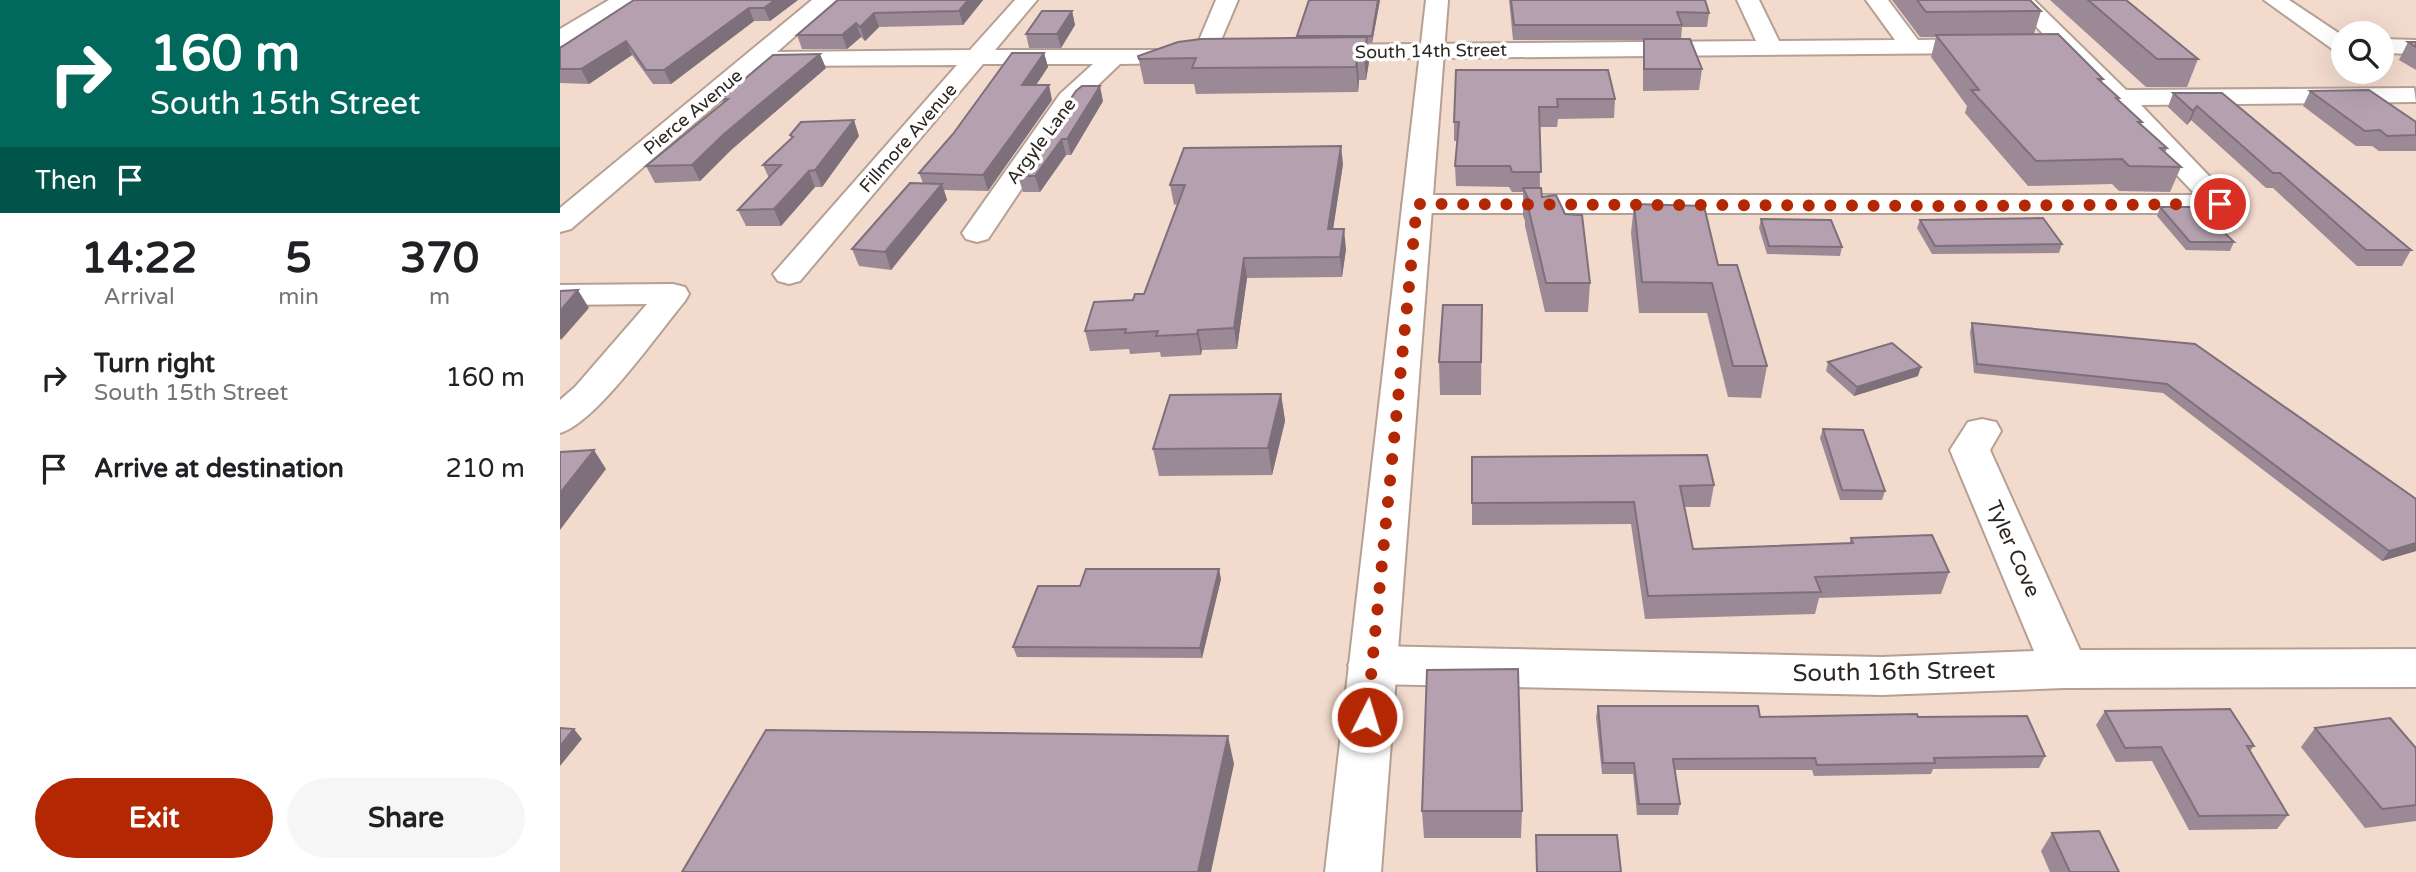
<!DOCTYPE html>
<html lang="en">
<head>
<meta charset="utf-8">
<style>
	:root { --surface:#fff; --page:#f6f6f6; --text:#202124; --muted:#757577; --accent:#b32803 }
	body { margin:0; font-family:"Varela Round",sans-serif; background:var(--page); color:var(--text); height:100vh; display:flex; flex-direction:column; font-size:26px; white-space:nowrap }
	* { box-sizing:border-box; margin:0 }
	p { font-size:23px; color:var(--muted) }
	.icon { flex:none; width:38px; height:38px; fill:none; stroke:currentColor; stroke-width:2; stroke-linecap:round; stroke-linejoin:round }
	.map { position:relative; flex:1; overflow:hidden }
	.details { display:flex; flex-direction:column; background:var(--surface); width:560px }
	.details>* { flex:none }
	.hud { background:#00695c; color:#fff; overflow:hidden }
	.buttons { position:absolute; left:1771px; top:21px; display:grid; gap:14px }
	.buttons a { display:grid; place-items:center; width:63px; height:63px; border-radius:50%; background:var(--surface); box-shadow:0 7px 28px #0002; font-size:35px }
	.pin { position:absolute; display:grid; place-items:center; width:60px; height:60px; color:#fff; margin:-30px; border:4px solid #fff; border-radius:50%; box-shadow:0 2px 7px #0007 }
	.me { position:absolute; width:77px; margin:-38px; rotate:5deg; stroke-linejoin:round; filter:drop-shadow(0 0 5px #0008) }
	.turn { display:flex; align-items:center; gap:24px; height:147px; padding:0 35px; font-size:32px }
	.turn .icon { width:91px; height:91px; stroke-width:2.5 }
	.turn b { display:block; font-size:49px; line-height:60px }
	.then { display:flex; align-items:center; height:66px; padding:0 35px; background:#0003; gap:14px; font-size:26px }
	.eta { display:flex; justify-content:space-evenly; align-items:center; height:119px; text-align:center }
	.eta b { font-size:42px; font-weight:700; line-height:49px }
	.cta { display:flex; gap:14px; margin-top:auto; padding:14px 35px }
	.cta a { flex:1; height:80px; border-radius:42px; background:var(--accent); color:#fff; font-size:28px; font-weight:700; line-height:80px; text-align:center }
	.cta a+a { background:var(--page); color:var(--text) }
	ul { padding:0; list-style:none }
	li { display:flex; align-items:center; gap:21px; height:91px; padding:0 35px }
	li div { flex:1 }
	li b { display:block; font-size:26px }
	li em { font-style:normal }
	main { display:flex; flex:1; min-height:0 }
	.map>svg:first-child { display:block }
</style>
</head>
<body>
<main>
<section class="details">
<div class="hud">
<div class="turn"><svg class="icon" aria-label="right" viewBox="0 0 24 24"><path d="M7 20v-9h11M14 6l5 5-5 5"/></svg><div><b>160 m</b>South 15th Street</div></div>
<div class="then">Then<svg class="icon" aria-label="arrive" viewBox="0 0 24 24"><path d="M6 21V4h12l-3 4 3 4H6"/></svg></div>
</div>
<div class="eta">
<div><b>14:22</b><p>Arrival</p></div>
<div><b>5</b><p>min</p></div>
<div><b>370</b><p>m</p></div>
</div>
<ul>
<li><svg class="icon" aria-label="right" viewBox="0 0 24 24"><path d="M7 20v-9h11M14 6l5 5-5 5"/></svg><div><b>Turn right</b><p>South 15th Street</p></div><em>160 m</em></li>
<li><svg class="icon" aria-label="arrive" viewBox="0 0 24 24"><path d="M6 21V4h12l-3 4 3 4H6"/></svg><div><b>Arrive at destination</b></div><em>210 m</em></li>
</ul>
<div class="cta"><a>Exit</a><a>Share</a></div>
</section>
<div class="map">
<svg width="1856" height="872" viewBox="0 0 1856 872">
	<rect width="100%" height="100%" fill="#f2dacd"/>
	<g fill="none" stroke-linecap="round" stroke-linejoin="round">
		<defs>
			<g id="minor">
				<polygon points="49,0 75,0 8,44 0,46 0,29"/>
				<polygon points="252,0 276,0 217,52 410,50 455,0 477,0 435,50 635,50 656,0 678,0 653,59 630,63 560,64 518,104 428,239 417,242 406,239 402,233 500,94 533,64 423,64 240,281 229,284 218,281 213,274 397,65 201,66 11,229 0,232 0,208"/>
				<polygon points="1177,0 1199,0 1219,41 1335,40 1306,0 1328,0 1358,40 1425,39 1433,41 1437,46 1433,51 1425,53 757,59 749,57 745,52 749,47 757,45 1196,41"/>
				<polygon points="1451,0 1474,0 1566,90 1854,88 1856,102 1581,105 1670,198 1675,204 1670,210 1660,213 857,213 847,210 842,204 847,198 857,195 1636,195"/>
				<polygon points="1704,0 1729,0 1783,36 1783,53 1775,51"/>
				<polygon points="1822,39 1856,40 1856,54 1822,53"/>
				<path d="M113,284L125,287L129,294L125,301C98,333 36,423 0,433V400L15,387L87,304L0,305V285Z"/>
				<polygon points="1422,419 1436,422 1441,431 1430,450 1520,650 1856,649 1856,687 1504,688 1322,695 812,684 795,678 788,665 795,652 812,646 1322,657 1474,651 1390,450 1408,422"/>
			</g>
			<polygon id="major" points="866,0 888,0 821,872 765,872"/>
		</defs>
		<!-- minor casing -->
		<use href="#minor" stroke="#b69f93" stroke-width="4"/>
		<!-- major casing -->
		<use href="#major" stroke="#b69f93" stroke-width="4"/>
		<!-- minor -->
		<use href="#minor" fill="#fff" fill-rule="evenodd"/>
		<!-- major -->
		<use href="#major" fill="#fff" fill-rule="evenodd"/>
	</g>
	<!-- wall -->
	<g fill="#9b8a96">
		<polygon points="74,0 238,0 210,21 194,21 111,84 93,84 72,55 29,84 0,83 0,48"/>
		<polygon points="278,0 423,0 403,25 319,27 305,41 301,37 287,49 242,49 237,35"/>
		<polygon points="820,0 812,43 808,43 809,62 806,80 799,80 798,92 636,94 634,84 584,84 578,56 737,38 737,36"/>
		<polygon points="949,0 1145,0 1149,13 1147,27 1122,27 1121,39 1142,69 1139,90 1083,91 1083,60 1084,40 953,40"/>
		<polygon points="1332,0 1470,0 1481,11 1474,34 1543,79 1542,82 1559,98 1558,99 1582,122 1581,124 1607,148 1605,153 1621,167 1610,192 1559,191 1552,184 1468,186 1405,113 1407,106 1371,57 1376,37 1360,37"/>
		<polygon points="1490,0 1566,0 1638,59 1627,87 1586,87"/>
		<polygon points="512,11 515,25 501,48 469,48 466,34"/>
		<polygon points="1848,42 1856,42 1856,70 1839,60"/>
		<polygon points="484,53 488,67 476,85 492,100 428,191 384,190 387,200 331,270 299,266 292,249 363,183 359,173"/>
		<polygon points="266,68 171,150 140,181 95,183 86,166 163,103 161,99"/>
		<polygon points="896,70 1055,99 1054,118 998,119 997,127 979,127 980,188 982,197 1030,283 1028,312 985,312 965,226 965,221 963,216 963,192 952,192 949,187 896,186 895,166 897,141 894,141 894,122"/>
		<polygon points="1750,91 1856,122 1856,151 1819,151 1812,146 1796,146 1743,106"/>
		<polygon points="1613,93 1662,93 1851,250 1842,266 1797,266 1713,188 1706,188 1631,120 1627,125 1608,107"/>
		<polygon points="543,101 511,155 506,155 480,192 463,192 458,176"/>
		<polygon points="230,135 299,136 262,187 255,187 221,226 186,226 178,210 209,178 203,165 232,138"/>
		<polygon points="783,164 773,229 786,249 782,277 687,278 677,349 642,350 641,355 601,357 600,352 570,354 569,349 530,351 525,331 584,294 617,204 614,205 610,185"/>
		<polygon points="1074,204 1158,265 1207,366 1201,398 1168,397 1147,313 1079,313 1071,233"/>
		<polygon points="1600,207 1674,242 1670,251 1626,250 1597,216"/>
		<polygon points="1201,219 1282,247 1280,256 1207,254 1199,228"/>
		<polygon points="1360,220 1502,244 1499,253 1372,254 1357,228"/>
		<polygon points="922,305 921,395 880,395 879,362"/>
		<polygon points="1412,323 1635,344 1856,499 1856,551 1822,561 1603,393 1414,373 1410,332"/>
		<polygon points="1268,362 1358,376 1294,396 1266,371"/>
		<polygon points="721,394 725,421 712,475 599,476 593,449"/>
		<polygon points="1263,429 1325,491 1322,500 1280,500 1260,438"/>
		<polygon points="912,457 1154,485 1150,507 1124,507 1133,549 1289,544 1291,538 1389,572 1381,594 1259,598 1255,614 1085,619 1071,524 912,525"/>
		<polygon points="661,579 642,658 457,657 453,647"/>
		<polygon points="1038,706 1200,717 1358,717 1485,756 1479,768 1373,769 1371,774 1254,776 1252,770 1115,770 1120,804 1118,815 1077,815 1073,774 1042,774 1036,717"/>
		<polygon points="1545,711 1694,746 1690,751 1728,815 1717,829 1629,830 1592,761 1556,762 1536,725"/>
		<polygon points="1755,728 1856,748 1856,821 1805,828 1741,747"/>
		<polygon points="862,811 962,811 961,838 864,838"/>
		<polygon points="1492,833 1559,872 1490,872 1481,851"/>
		<polygon points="976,835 1061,872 976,872"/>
	</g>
	<!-- shaded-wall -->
	<g fill="#7e707a">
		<polygon points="215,0 238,0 210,21 204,8"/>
		<polygon points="408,0 423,0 403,25 399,11"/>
		<polygon points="818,0 820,0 812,43 812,36"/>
		<polygon points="189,8 194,21 111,84 104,70"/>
		<polygon points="512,11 515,25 501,48 497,34"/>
		<polygon points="314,13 319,27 305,41 300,27"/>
		<polygon points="296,23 301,37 287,49 282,35"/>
		<polygon points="807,37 809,62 806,80 804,55"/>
		<polygon points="66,41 72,55 29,84 21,69"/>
		<polygon points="484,53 488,67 466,100 462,85"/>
		<polygon points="260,54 266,68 171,150 140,181 132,165 164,134"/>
		<polygon points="797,55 799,80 798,92 796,67"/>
		<polygon points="489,85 492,100 428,191 423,175"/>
		<polygon points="540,86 543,101 511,155 507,139"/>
		<polygon points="1637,106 1631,120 1627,125 1633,111"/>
		<polygon points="294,120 299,136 262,187 255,170"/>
		<polygon points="502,139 506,155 480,192 475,176"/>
		<polygon points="781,146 783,164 770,249 768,229"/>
		<polygon points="249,171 255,187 221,226 214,209"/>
		<polygon points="382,184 387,200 331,270 325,252"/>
		<polygon points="784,229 786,249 782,277 780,257"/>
		<polygon points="684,258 687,278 677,349 674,328"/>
		<polygon points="18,290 29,308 1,340 0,338 0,311"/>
		<polygon points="638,330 642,350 641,355 637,334"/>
		<polygon points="1361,367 1358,376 1294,396 1297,387"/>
		<polygon points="721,394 725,421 712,475 708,448"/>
		<polygon points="34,450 46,469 0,530 0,493"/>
		<polygon points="1856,543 1856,551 1822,561 1829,551"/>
		<polygon points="659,569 661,579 642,658 640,648"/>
		<polygon points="14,729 22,739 0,766 0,746"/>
		<polygon points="668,736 674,764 651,872 638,872"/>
	</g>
	<!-- building -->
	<g fill="#b4a0af" stroke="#7e707a" stroke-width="2">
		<polygon points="74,0 215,0 204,8 189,8 104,70 86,70 66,41 21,69 0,69 0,48"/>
		<polygon points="278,0 408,0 399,11 314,13 300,27 296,23 282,35 237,35"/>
		<polygon points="749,0 818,0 812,36 737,36"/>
		<polygon points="951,0 1145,0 1149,13 1117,12 1122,25 954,25"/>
		<polygon points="1357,0 1470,0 1481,11 1366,12"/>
		<polygon points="1528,0 1566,0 1638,59 1597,59"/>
		<polygon points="482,11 512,11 497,34 466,34"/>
		<polygon points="1498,34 1543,79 1538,79 1559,98 1556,98 1582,122 1578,122 1607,148 1600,148 1621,167 1569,166 1562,159 1476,161 1411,90 1419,90 1376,35"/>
		<polygon points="807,37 804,55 797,55 796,67 632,68 636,58 579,59 578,56 618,42 641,39"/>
		<polygon points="1084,39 1130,39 1142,69 1084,69"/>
		<polygon points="1848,42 1856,42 1856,47"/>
		<polygon points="452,53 484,53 462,85 489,85 423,175 359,173 393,134"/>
		<polygon points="260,54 164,134 132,165 86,166 168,99 161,99 213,55"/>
		<polygon points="896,70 1048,70 1055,99 997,99 998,107 979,107 981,172 952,172 950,166 895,166 899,122 894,122"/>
		<polygon points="522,86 540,86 507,139 502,139 475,176 458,176 516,91"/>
		<polygon points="1809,90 1856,122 1856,135 1827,136 1820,130 1805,131 1750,91"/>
		<polygon points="1613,93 1662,93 1851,250 1806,250 1720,173 1713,173 1637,106 1633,111"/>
		<polygon points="294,120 255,170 249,171 214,209 178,210 221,165 203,165 233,137 230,135 241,122"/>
		<polygon points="781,146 768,229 784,229 780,257 684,258 674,328 638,330 637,334 596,336 598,331 565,333 566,329 525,331 534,302 573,300 575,294 584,294 625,185 610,185 624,148"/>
		<polygon points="350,183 382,184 325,252 292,249"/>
		<polygon points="963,188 981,188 982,197 996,195 1005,214 1022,215 1030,283 986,283 966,198 968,198"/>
		<polygon points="1074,204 1144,206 1158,265 1177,265 1207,366 1173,366 1152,283 1082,282"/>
		<polygon points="1600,207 1638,207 1674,242 1630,242"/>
		<polygon points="1483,218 1502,244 1375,246 1360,220"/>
		<polygon points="1201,219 1271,220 1282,247 1209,246"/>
		<polygon points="18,290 0,311 0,291"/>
		<polygon points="883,305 922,305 921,362 879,362"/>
		<polygon points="1412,323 1635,344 1856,499 1856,543 1829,551 1607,384 1417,364"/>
		<polygon points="1332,343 1361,367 1297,387 1268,362"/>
		<polygon points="721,394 708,448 593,449 610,395"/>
		<polygon points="1263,429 1303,430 1325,491 1282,490"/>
		<polygon points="34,450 0,493 0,452"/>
		<polygon points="1147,455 1154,485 1120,486 1133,549 1293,543 1291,538 1372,535 1389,572 1255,577 1261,592 1088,596 1074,502 912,503 912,457"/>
		<polygon points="526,569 659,569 640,648 453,647 478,586 520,586"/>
		<polygon points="958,669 962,811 862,811 867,670"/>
		<polygon points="1038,706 1198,706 1200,717 1357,714 1358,717 1467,716 1485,756 1374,758 1375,763 1257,765 1255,758 1113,759 1120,804 1079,804 1074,763 1043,763"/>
		<polygon points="1670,709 1694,746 1687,746 1728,815 1639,816 1601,747 1565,748 1545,711"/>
		<polygon points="1830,718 1856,748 1856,805 1822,809 1755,728"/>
		<polygon points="0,728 14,729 0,746"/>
		<polygon points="206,730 668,736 638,872 122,872"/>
		<polygon points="1539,831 1559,872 1510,872 1492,833"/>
		<polygon points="976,835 1057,835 1061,872 977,872"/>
	</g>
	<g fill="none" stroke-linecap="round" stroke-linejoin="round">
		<!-- route -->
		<polyline stroke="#b32803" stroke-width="12" stroke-dasharray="0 21.6" points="807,717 857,204 1401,206 1660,204"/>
	</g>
	<g text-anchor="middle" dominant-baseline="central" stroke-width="7" stroke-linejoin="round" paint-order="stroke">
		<!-- far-street labels -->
		<g font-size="18" fill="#2e2621" stroke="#fff">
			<text transform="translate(871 51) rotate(-1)">South 14th Street</text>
			<text transform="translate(133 112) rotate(-40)">Pierce Avenue</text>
			<text transform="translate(348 138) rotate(-49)">Fillmore Avenue</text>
			<text transform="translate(481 141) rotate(-53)">Argyle Lane</text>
		</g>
		<!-- street labels -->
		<g font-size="21" fill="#2e2621" stroke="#fff">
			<text transform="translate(1453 549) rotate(66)">Tyler Cove</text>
		</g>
		<!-- near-street labels -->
		<g font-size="24" fill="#2e2621" stroke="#fff">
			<text transform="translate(1334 672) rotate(-1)">South 16th Street</text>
		</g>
	</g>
</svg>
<div class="buttons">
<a><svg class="icon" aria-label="search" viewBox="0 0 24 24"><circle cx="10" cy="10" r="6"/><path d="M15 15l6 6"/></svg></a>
</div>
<div class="pin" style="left:1660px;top:204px;background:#d93025"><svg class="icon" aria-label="arrive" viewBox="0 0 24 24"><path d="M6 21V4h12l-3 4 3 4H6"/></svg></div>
<svg class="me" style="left:807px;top:717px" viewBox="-20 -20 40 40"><circle r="17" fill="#b32803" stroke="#fff" stroke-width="3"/><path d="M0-11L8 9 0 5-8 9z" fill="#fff"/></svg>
</div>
</main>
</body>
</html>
